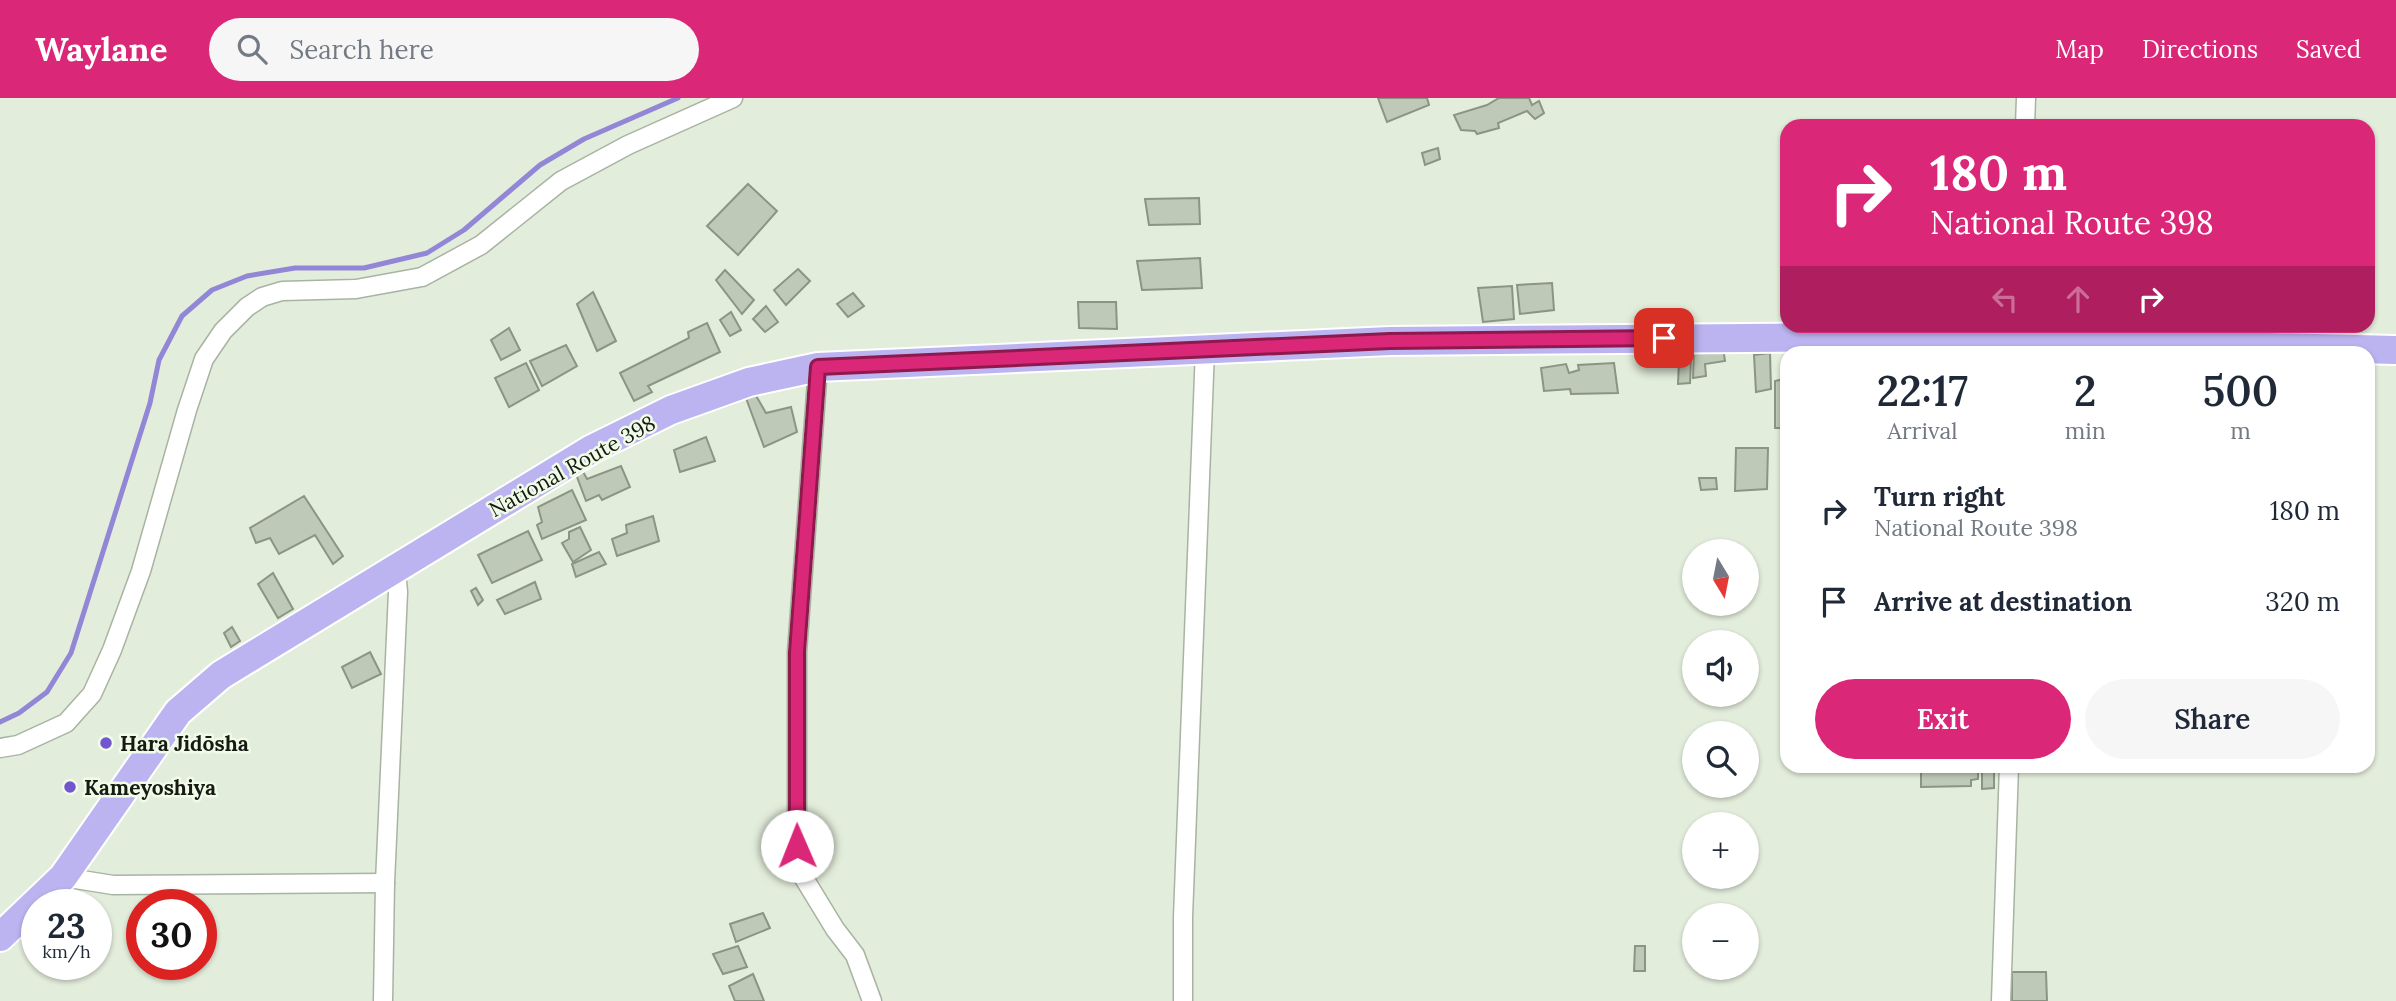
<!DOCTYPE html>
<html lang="en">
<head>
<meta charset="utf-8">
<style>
	:root { --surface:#fff; --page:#f6f6f7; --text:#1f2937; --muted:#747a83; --accent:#db2777 }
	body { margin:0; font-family:Lora,serif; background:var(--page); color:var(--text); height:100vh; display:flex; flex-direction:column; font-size:26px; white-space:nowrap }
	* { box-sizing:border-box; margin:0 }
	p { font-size:23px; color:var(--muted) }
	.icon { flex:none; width:38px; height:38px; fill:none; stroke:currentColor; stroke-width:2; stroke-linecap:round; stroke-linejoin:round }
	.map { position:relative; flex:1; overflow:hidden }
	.sheet { position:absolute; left:1780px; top:248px; width:595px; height:427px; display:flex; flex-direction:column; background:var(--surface); border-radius:21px; box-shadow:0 2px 5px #0004 }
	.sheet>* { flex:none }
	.top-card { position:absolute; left:1780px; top:21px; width:595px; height:214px; border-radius:21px; box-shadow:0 2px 5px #0004; background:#db2777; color:#fff; overflow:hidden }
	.needle { width:46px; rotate:170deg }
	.fabs { position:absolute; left:1682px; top:441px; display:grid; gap:14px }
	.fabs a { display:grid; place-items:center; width:77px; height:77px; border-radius:50%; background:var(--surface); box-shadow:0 2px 5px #0004; font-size:35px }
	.speed { position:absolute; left:21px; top:791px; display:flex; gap:14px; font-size:35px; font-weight:700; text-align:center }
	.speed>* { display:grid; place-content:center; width:91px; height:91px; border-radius:50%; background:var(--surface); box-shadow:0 2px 5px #0004; line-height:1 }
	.speed small { font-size:18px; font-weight:400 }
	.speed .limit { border:10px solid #d22; background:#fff; color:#111 }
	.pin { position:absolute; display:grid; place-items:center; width:60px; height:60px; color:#fff; margin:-30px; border-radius:14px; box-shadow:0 4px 10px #0006 }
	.me { position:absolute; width:77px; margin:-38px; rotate:359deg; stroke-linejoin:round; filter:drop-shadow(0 0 5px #0008) }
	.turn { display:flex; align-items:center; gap:24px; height:147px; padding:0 35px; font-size:32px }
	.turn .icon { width:91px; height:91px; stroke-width:2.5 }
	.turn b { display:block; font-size:49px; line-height:60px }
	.lanes { display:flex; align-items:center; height:66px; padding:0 35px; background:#0003; justify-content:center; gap:35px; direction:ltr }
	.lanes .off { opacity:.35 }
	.eta { display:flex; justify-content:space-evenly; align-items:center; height:119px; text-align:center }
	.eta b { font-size:42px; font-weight:600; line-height:49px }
	.primary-button { display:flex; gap:14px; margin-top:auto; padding:14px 35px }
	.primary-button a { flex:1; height:80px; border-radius:42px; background:var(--accent); color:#fff; font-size:28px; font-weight:600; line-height:80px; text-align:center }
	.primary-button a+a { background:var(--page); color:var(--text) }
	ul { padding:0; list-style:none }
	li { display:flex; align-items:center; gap:21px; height:91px; padding:0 35px }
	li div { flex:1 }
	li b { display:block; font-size:26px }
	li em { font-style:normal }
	header { display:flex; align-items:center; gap:42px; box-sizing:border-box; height:98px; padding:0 35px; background:var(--accent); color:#fff }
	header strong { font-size:33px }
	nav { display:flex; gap:38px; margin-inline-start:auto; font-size:24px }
	.search { width:490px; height:63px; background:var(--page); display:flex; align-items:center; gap:18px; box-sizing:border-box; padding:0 24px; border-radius:38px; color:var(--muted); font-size:26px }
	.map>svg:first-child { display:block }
</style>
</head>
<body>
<header>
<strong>Waylane</strong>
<div class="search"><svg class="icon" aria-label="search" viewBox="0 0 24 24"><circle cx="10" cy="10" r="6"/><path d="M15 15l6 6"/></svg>Search here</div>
<nav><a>Map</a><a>Directions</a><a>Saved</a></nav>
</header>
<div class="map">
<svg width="2396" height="903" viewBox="0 0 2396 903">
	<rect width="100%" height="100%" fill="#e3eddb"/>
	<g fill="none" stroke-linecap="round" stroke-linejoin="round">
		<!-- stream -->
		<polyline stroke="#9286d7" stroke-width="5" points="0,624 19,615 47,594 71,555 150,305 159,262 182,218 212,192 247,178 295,170 364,170 427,155 464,132 540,67 584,41 678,0"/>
	</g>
	<!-- building -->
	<g fill="#bfc9b7" stroke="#8b9584" stroke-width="2">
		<polygon points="1378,0 1427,0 1429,7 1387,24"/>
		<polygon points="1499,0 1529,0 1532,7 1539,3 1544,15 1535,21 1527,13 1498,25 1499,30 1477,36 1475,33 1461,32 1454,17 1487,7"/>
		<polygon points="1438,50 1440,61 1425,67 1422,55"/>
		<polygon points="748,86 777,113 738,157 707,128"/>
		<polygon points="1199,100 1200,126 1149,127 1145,101"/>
		<polygon points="1200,160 1202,190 1142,192 1137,163"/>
		<polygon points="798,171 810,183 786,207 774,192"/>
		<polygon points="725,172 754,202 742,216 716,182"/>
		<polygon points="1552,185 1554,212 1520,216 1517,187"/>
		<polygon points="1512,188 1514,221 1483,224 1478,190"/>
		<polygon points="593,194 616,243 597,253 577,206"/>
		<polygon points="853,195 864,208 848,219 837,206"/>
		<polygon points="1078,204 1116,204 1117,231 1079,230"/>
		<polygon points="766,208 778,224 765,234 753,221"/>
		<polygon points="731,214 741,232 730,238 720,222"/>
		<polygon points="707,225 720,254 648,288 652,294 634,303 620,275 689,240 688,234"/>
		<polygon points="2195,228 2211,228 2212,233 2195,234"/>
		<polygon points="509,230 520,252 501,262 491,242"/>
		<polygon points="566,247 577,268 542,288 530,263"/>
		<polygon points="1723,250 1725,263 1705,266 1706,278 1693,280 1694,251"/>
		<polygon points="1770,255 1771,291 1756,294 1754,257"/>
		<polygon points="1679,262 1691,262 1690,285 1678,286"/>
		<polygon points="526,265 539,292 509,309 495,280"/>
		<polygon points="1614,265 1618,295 1571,296 1570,291 1544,293 1541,270 1566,266 1569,275 1579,272 1578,267"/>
		<polygon points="1786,266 1787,330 1775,330 1775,283 1784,281"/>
		<polygon points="755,296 766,315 791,309 797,334 764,349 746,300"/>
		<polygon points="706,339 715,363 680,374 674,352"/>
		<polygon points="1736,350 1768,350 1767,391 1735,393"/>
		<polygon points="580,368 587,381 621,368 630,389 602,402 599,397 586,403 574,371"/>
		<polygon points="1699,380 1716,380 1717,391 1701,392"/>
		<polygon points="572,392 586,422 542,441 537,427 542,424 538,409"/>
		<polygon points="304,398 343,458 333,466 315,437 279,456 270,440 256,445 250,430"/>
		<polygon points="653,418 659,443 617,458 612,441 627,435 626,427"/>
		<polygon points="580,429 591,452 573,464 562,445 569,441 569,434"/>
		<polygon points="528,433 542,462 492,485 478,457"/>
		<polygon points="599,454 606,466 576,479 572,466"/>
		<polygon points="273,475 293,511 278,520 258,486"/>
		<polygon points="535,484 541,501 505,516 497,502"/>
		<polygon points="476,490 483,502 478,507 471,493"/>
		<polygon points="232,529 240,543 231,549 224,535"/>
		<polygon points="370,554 381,576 352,590 342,569"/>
		<polygon points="1921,668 1978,668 1978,681 1971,682 1971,688 1921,689"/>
		<polygon points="1982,671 1994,671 1994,690 1982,691"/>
		<polygon points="763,815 770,830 736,844 730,826"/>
		<polygon points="738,848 747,869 723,876 713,856"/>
		<polygon points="1635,848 1645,848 1645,873 1634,873"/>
		<polygon points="2012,874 2046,874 2047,903 2012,903"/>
		<polygon points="753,876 764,903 735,903 729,888"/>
	</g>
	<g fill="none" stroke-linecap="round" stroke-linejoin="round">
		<defs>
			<g id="minor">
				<polyline points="2025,28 2026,0"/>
				<polyline points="818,269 797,554 797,748 799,772 835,831 855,857 872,903"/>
				<polyline points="0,650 18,647 66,625 92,596 112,552 141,473 187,312 204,261 223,233 247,209 262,199 282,193 356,191 422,179 481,147 561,83 628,47 733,0"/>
				<polyline points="63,779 113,787 385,785"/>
				<polyline points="383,903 385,785 398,494 396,471"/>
				<polyline points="1183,903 1183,819 1205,251"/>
				<polyline points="2001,903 2009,668"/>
			</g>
			<polyline id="trunk" points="0,839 63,779 178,614 221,577 592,351 671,312 749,284 818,269 1390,243 1856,239 2396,252"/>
		</defs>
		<!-- minor casing -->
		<use href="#minor" stroke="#a9b3a2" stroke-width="21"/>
		<!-- trunk casing -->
		<use href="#trunk" stroke="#fff" stroke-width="32"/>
		<!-- minor -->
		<use href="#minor" stroke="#fff" stroke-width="18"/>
		<!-- trunk -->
		<use href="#trunk" stroke="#bcb4f0" stroke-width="28"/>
	</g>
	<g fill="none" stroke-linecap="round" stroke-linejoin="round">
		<defs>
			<polyline id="route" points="797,748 797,554 818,269 1390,243 1664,240"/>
		</defs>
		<!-- route casing -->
		<use href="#route" stroke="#8e194d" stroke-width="18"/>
		<!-- route -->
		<use href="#route" stroke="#db2777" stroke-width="12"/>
	</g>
	<!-- markers -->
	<g fill="#7256d0" stroke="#f0fbe8" stroke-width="2.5">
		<circle cx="106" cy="645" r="7"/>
		<circle cx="70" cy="689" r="7"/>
	</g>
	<g text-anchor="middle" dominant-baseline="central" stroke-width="5" stroke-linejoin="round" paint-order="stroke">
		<!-- street labels -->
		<g font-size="21" fill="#161a13" stroke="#f0fbe8">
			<text transform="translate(572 368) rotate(-29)">National Route 398</text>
		</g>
		<!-- poi labels -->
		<g font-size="21" font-weight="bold" fill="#161a13" stroke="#f0fbe8" text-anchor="start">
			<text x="120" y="645">Hara Jidōsha</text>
			<text x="84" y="689">Kameyoshiya</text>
		</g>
	</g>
</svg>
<div class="fabs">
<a><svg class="needle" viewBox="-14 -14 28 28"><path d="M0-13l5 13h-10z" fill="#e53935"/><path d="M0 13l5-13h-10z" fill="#747a83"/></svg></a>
<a><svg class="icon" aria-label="sound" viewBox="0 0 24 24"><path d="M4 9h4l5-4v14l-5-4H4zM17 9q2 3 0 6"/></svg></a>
<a><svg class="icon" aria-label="search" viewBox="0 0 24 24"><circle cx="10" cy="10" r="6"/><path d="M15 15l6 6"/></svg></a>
<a>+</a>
<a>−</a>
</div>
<div class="speed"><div>23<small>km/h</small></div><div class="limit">30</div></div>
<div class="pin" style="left:1664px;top:240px;background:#d93025"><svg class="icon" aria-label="arrive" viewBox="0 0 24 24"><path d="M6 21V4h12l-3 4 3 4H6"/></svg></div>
<svg class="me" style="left:797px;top:748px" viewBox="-20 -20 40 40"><circle r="19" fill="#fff"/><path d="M0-13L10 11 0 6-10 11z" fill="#db2777"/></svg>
<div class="top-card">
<div class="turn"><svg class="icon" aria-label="right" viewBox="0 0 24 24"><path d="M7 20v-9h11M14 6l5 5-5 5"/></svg><div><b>180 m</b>National Route 398</div></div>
<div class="lanes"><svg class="icon off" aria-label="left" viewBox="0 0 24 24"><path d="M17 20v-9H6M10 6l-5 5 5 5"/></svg><svg class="icon off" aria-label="ahead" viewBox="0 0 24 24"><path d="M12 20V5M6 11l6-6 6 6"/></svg><svg class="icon" aria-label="right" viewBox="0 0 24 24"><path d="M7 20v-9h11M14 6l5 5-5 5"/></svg></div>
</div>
<section class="sheet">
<div class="eta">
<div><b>22:17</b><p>Arrival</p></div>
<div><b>2</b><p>min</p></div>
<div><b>500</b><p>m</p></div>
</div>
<ul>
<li><svg class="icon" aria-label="right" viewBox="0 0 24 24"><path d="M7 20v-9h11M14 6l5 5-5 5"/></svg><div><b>Turn right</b><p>National Route 398</p></div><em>180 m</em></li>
<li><svg class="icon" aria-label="arrive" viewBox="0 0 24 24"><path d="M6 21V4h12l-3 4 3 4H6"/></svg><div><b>Arrive at destination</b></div><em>320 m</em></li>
</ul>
<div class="primary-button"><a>Exit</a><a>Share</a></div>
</section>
</div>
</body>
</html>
